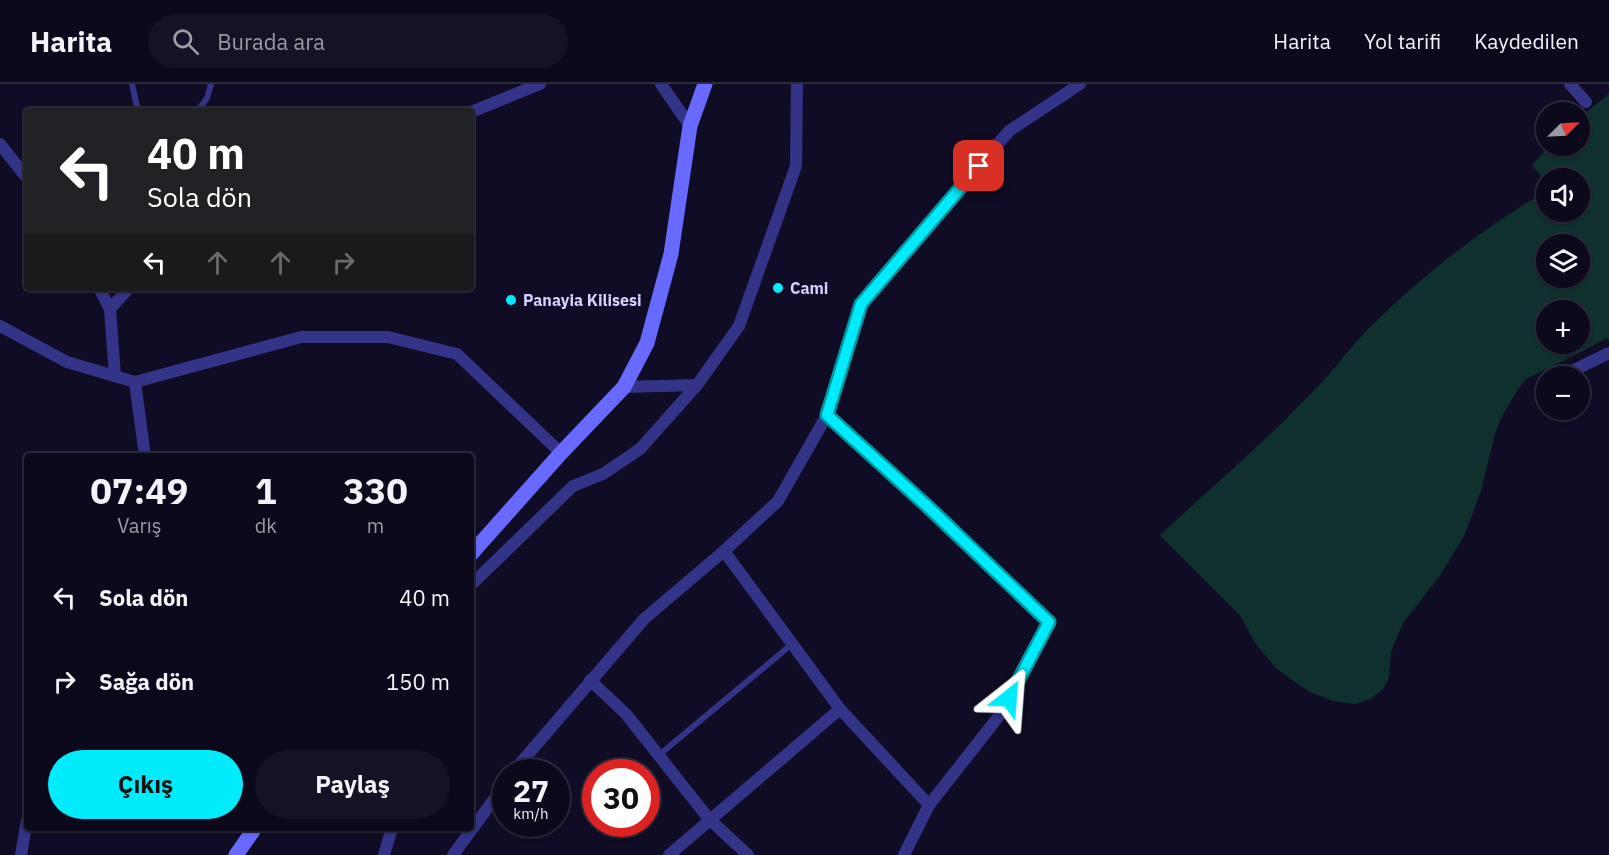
<!DOCTYPE html>
<html lang="tr">
<head>
<meta charset="utf-8">
<style>
	:root { --surface:#0c091c; --page:#151225; --text:#f1f3f6; --muted:#9a9aa3; --line:#2c2a3b; --accent:#00ebfb }
	body { margin:0; font-family:"IBM Plex Sans",sans-serif; background:var(--page); color:var(--text); height:100vh; display:flex; flex-direction:column; font-size:22px; white-space:nowrap }
	* { box-sizing:border-box; margin:0 }
	p { font-size:20px; color:var(--muted) }
	.icon { flex:none; width:33px; height:33px; fill:none; stroke:currentColor; stroke-width:2; stroke-linecap:round; stroke-linejoin:round }
	.map { position:relative; flex:1; overflow:hidden }
	.drawer { position:absolute; left:24px; top:369px; width:450px; height:378px; display:flex; flex-direction:column; background:var(--surface); border-radius:6px; box-shadow:0 2px 4px #0004,0 0 0 2px var(--line) }
	.drawer>* { flex:none }
	.banner { position:absolute; left:24px; top:24px; width:450px; height:183px; border-radius:6px; box-shadow:0 2px 4px #0004,0 0 0 2px var(--line); background:#202124; color:#fff; overflow:hidden }
	.needle { width:39px; rotate:66deg }
	.buttons { position:absolute; left:1536px; top:18px; display:grid; gap:12px }
	.buttons a { display:grid; place-items:center; width:54px; height:54px; border-radius:50%; background:var(--surface); box-shadow:0 2px 4px #0004,0 0 0 2px var(--line); font-size:30px }
	.speed { position:absolute; left:492px; top:675px; display:flex; gap:12px; font-size:30px; font-weight:700; text-align:center }
	.speed>* { display:grid; place-content:center; width:78px; height:78px; border-radius:50%; background:var(--surface); box-shadow:0 2px 4px #0004,0 0 0 2px var(--line); line-height:1 }
	.speed small { font-size:15px; font-weight:400 }
	.speed .limit { border:9px solid #d22; background:#fff; color:#111 }
	.pin { position:absolute; display:grid; place-items:center; width:51px; height:51px; color:#fff; margin:-26px; border-radius:12px; box-shadow:0 3px 9px #0006 }
	.me { position:absolute; width:66px; margin:-33px; rotate:28deg; stroke-linejoin:round; filter:drop-shadow(0 0 4px #0008) }
	.turn { display:flex; align-items:center; gap:21px; height:126px; padding:0 24px; font-size:27px }
	.turn .icon { width:78px; height:78px; stroke-width:2.5 }
	.turn b { display:block; font-size:42px; line-height:51px }
	.lanes { display:flex; align-items:center; height:57px; padding:0 24px; background:#0003; justify-content:center; gap:30px; direction:ltr }
	.lanes .off { opacity:.35 }
	.eta { display:flex; justify-content:space-evenly; align-items:center; height:102px; text-align:center }
	.eta b { font-size:36px; font-weight:700; line-height:42px }
	.action { display:flex; gap:12px; margin-top:auto; padding:12px 24px }
	.action a { flex:1; height:69px; border-radius:36px; background:var(--accent); color:#111; font-size:24px; font-weight:700; line-height:69px; text-align:center }
	.action a+a { background:var(--page); color:var(--text) }
	ul { padding:0; list-style:none }
	li { display:flex; align-items:center; gap:18px; height:84px; padding:0 24px }
	li div { flex:1 }
	li b { display:block; font-size:22px }
	li em { font-style:normal }
	header { display:flex; align-items:center; gap:36px; box-sizing:border-box; height:84px; padding:0 30px; background:var(--surface); border-bottom:2px solid var(--line) }
	header strong { font-size:28px }
	nav { display:flex; gap:33px; margin-inline-start:auto; font-size:21px }
	.search { width:420px; height:54px; background:var(--page); display:flex; align-items:center; gap:15px; box-sizing:border-box; padding:0 21px; border-radius:33px; color:var(--muted); font-size:22px }
	.map>svg:first-child { display:block }
</style>
</head>
<body>
<header>
<strong>Harita</strong>
<div class="search"><svg class="icon" aria-label="search" viewBox="0 0 24 24"><circle cx="10" cy="10" r="6"/><path d="M15 15l6 6"/></svg>Burada ara</div>
<nav><a>Harita</a><a>Yol tarifi</a><a>Kaydedilen</a></nav>
</header>
<div class="map">
<svg width="1609" height="771" viewBox="0 0 1609 771">
	<rect width="100%" height="100%" fill="#100c25"/>
	<!-- green -->
	<path fill="#0f302d" fill-rule="evenodd" d="M1609,10V256L1607,254L1581,268L1526,295L1517,307L1501,334L1495,350L1481,407L1464,452L1439,493L1403,539L1391,568L1389,594L1382,606L1371,615L1356,620L1333,617L1310,608L1289,594L1276,584L1255,559L1240,531L1160,451C1210,405 1262,360 1310,311C1330,291 1347,267 1367,246C1421,192 1480,146 1546,107V128H1580V94H1546V98L1532,81L1549,62H1580V33ZM1546,160H1580V194H1546ZM1546,226H1580V260H1546Z"/>
	<g fill="none" stroke-linecap="round" stroke-linejoin="round">
		<!-- lane -->
		<g stroke="#338" stroke-width="6">
			<polyline points="132,0 138,27"/>
			<polyline points="198,27 207,14 211,0"/>
			<polyline points="659,671 792,560"/>
		</g>
		<!-- street -->
		<g stroke="#338" stroke-width="12">
			<polyline points="661,0 690,42"/>
			<polyline points="1570,0 1586,18"/>
			<polyline points="471,28 540,0"/>
			<polyline points="0,60 27,94"/>
			<polyline points="99,204 110,225 115,292"/>
			<polyline points="110,225 129,204"/>
			<polyline points="0,242 67,278 135,298 301,253 388,253 457,270 561,369"/>
			<polyline points="1562,292 1609,269"/>
			<polyline points="135,298 145,372"/>
			<polyline points="1544,302 1546,300"/>
			<polyline points="624,303 697,301 739,242 796,82 797,0"/>
			<polyline points="827,331 926,421 1049,538 999,632 929,721 904,771"/>
			<polyline points="724,467 840,625 929,721"/>
			<polyline points="471,501 573,402 603,390 640,365 697,301"/>
			<polyline points="590,596 626,630 709,735 748,771"/>
			<polyline points="513,688 644,535 724,467 778,417 827,331 861,220 1009,47 1080,0"/>
			<polyline points="21,771 27,736"/>
			<polyline points="384,771 392,744"/>
			<polyline points="453,771 506,699"/>
			<polyline points="669,771 840,625"/>
		</g>
		<!-- secondary -->
		<g stroke="#6769ff" stroke-width="15">
			<polyline points="471,470 561,369 624,303 647,259 671,170 690,42 705,0"/>
			<polyline points="236,771 255,744"/>
		</g>
	</g>
	<g fill="none" stroke-linecap="round" stroke-linejoin="round">
		<defs>
			<polyline id="route" points="979,82 861,220 827,331 926,421 1049,538 1009,614"/>
		</defs>
		<!-- route casing -->
		<use href="#route" stroke="#0099a3" stroke-width="15"/>
		<!-- route -->
		<use href="#route" stroke="#00ebfb" stroke-width="10"/>
	</g>
	<!-- markers -->
	<g fill="#00ebfb" stroke="#100c25" stroke-width="2">
		<circle cx="778" cy="204" r="6"/>
		<circle cx="511" cy="216" r="6"/>
	</g>
	<g text-anchor="middle" dominant-baseline="central" stroke-width="6" stroke-linejoin="round" paint-order="stroke">
		<!-- poi labels -->
		<g font-size="16" font-weight="bold" fill="#d4d0ff" stroke="#100c25" text-anchor="start">
			<text x="790" y="204">Cami</text>
			<text x="523" y="216">Panayia Kilisesi</text>
		</g>
	</g>
</svg>
<div class="buttons">
<a><svg class="needle" viewBox="-14 -14 28 28"><path d="M0-13l5 13h-10z" fill="#e53935"/><path d="M0 13l5-13h-10z" fill="#9a9aa3"/></svg></a>
<a><svg class="icon" aria-label="sound" viewBox="0 0 24 24"><path d="M4 9h4l5-4v14l-5-4H4zM17 9q2 3 0 6"/></svg></a>
<a><svg class="icon" aria-label="layers" viewBox="0 0 24 24"><path d="M12 4l9 5-9 5-9-5zM3 14l9 5 9-5"/></svg></a>
<a>+</a>
<a>−</a>
</div>
<div class="speed"><div>27<small>km/h</small></div><div class="limit">30</div></div>
<div class="pin" style="left:979px;top:82px;background:#d93025"><svg class="icon" aria-label="arrive" viewBox="0 0 24 24"><path d="M6 21V4h12l-3 4 3 4H6"/></svg></div>
<svg class="me" style="left:1009px;top:614px" viewBox="-20 -20 40 40"><path d="M0-17L14 15 0 8-14 15z" fill="#00ebfb" stroke="#fff" stroke-width="4"/></svg>
<div class="banner">
<div class="turn"><svg class="icon" aria-label="left" viewBox="0 0 24 24"><path d="M17 20v-9H6M10 6l-5 5 5 5"/></svg><div><b>40 m</b>Sola dön</div></div>
<div class="lanes"><svg class="icon" aria-label="left" viewBox="0 0 24 24"><path d="M17 20v-9H6M10 6l-5 5 5 5"/></svg><svg class="icon off" aria-label="ahead" viewBox="0 0 24 24"><path d="M12 20V5M6 11l6-6 6 6"/></svg><svg class="icon off" aria-label="ahead" viewBox="0 0 24 24"><path d="M12 20V5M6 11l6-6 6 6"/></svg><svg class="icon off" aria-label="right" viewBox="0 0 24 24"><path d="M7 20v-9h11M14 6l5 5-5 5"/></svg></div>
</div>
<section class="drawer">
<div class="eta">
<div><b>07:49</b><p>Varış</p></div>
<div><b>1</b><p>dk</p></div>
<div><b>330</b><p>m</p></div>
</div>
<ul>
<li><svg class="icon" aria-label="left" viewBox="0 0 24 24"><path d="M17 20v-9H6M10 6l-5 5 5 5"/></svg><div><b>Sola dön</b></div><em>40 m</em></li>
<li><svg class="icon" aria-label="right" viewBox="0 0 24 24"><path d="M7 20v-9h11M14 6l5 5-5 5"/></svg><div><b>Sağa dön</b></div><em>150 m</em></li>
</ul>
<div class="action"><a>Çıkış</a><a>Paylaş</a></div>
</section>
</div>
</body>
</html>
